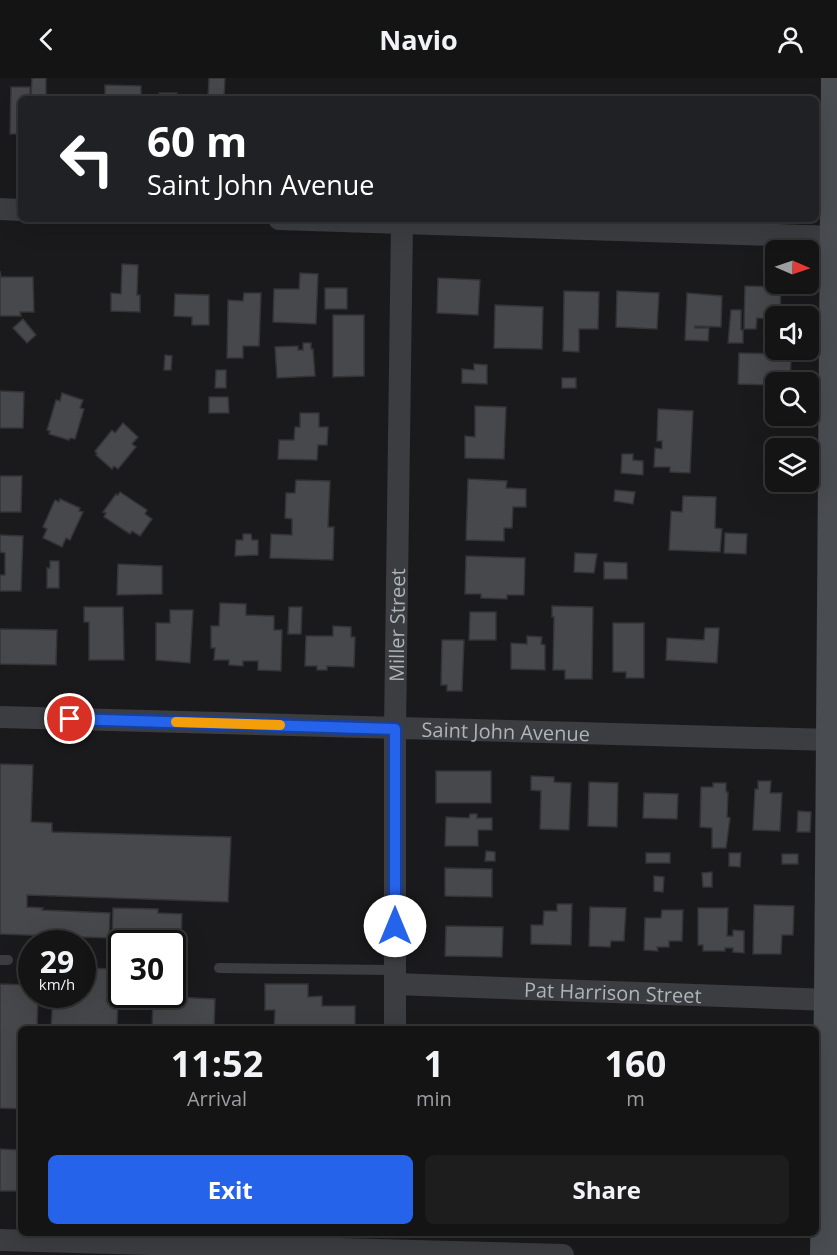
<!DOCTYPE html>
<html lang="en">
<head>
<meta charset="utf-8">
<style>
	:root { --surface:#141415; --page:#1d1d1e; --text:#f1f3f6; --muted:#9d9ea0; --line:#333334; --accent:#2563eb }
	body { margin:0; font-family:"Open Sans",sans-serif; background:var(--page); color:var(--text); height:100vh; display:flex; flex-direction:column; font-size:22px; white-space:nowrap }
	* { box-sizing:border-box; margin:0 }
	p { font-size:20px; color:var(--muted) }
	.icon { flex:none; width:33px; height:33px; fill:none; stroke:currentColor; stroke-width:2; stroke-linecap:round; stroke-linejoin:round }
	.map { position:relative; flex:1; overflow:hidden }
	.drawer { position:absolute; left:18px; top:948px; width:801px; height:210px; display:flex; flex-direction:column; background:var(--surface); border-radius:9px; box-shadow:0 6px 24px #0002,0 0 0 2px var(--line) }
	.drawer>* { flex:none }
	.top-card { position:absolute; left:18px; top:18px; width:801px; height:126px; border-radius:9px; box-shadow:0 6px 24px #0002,0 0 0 2px var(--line); background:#202124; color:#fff; overflow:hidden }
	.needle { width:39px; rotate:92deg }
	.controls { position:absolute; left:765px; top:162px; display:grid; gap:12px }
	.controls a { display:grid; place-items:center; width:54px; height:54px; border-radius:9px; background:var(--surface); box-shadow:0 6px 24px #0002,0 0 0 2px var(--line); font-size:30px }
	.speed { position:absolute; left:18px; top:852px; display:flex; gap:12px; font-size:30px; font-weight:700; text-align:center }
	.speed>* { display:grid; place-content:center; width:78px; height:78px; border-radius:50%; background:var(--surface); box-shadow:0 6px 24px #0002,0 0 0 2px var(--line); line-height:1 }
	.speed small { font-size:15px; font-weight:400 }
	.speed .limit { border:3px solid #111; border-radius:9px; background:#fff; color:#111 }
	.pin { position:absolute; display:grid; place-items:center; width:51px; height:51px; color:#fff; margin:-26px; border:3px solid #fff; border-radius:50%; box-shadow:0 2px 6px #0007 }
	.me { position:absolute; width:66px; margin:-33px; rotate:0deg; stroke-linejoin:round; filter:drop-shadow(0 0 4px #0008) }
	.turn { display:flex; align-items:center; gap:21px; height:126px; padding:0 30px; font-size:27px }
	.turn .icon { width:78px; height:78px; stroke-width:2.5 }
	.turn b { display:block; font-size:42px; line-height:51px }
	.eta { display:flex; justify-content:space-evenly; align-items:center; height:102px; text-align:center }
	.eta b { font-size:36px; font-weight:700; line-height:42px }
	.button { display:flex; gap:12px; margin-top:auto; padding:12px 30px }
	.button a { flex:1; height:69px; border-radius:9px; background:var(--accent); color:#fff; font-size:24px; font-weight:700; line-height:69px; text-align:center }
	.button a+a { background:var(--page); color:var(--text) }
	header { display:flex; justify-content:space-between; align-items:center; height:78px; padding:0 30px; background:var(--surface); font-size:27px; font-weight:700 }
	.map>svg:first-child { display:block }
</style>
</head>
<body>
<header><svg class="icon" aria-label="back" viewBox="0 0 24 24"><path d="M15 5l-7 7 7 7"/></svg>Navio<svg class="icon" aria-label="person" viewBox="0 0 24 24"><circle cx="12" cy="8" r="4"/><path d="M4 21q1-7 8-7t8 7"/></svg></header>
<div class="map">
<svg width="837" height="1177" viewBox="0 0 837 1177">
	<rect width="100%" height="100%" fill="#1a1a1c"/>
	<!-- building -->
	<g fill="#47484c" stroke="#343437" stroke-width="1.5">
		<polygon points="32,0 46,0 46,21 31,20"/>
		<polygon points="209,0 225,0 224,20 208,19"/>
		<polygon points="105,7 141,8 141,21 105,21"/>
		<polygon points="11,9 30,9 30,21 21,21 21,56 10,56"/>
		<rect x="159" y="15" width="18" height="6"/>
		<polygon points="122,186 138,187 137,217 140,217 140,234 111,233 111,215 121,216"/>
		<polygon points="0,193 1,199 33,199 34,234 20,234 21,238 0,238"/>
		<polygon points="300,195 318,196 316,246 273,244 274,211 299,211"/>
		<polygon points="438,200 480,202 478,237 437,235"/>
		<polygon points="745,208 781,209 780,238 776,238 776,241 757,240 756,251 744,251"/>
		<rect x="325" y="210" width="22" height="21"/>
		<polygon points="564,213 599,214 598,251 579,251 579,274 563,273"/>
		<polygon points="617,213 659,215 657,251 616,249"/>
		<polygon points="244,215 261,215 259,268 243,268 243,280 227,280 228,222 243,223"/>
		<polygon points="687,215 722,218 721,249 695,248 695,250 709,250 708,263 685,262"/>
		<polygon points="175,216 209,217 209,247 192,247 192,239 174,238"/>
		<polygon points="495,227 543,229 542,271 494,270"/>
		<polygon points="731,232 741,232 741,252 743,252 743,265 728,265"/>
		<polygon points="333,237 364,237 364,298 333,299"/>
		<polygon points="23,241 36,257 27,265 13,250"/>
		<polygon points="303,265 311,265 311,271 313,271 315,298 277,300 275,269 298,268 298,272 303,272"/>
		<polygon points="739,275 784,276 784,283 791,283 790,302 776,304 776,307 738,306"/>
		<polygon points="165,277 172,278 171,292 164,292"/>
		<polygon points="474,286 487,287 487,306 462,305 462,291 474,292"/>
		<polygon points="216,292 226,292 226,310 215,310"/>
		<rect x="562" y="300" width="14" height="10"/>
		<polygon points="0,313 24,314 23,350 0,350"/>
		<polygon points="62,315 83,322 80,330 84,331 75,361 70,360 69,362 49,356 50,353 47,352 56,322 60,323"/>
		<polygon points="209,319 228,319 229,335 209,335"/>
		<polygon points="475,328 506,329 504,381 465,380 465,358 475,359"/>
		<polygon points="658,331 693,333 690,395 670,394 670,389 654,389 655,370 662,371 662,363 657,363"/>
		<polygon points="300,335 319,335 319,349 328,349 327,367 318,367 317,382 278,381 279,362 294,362 295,349 300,349"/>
		<polygon points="123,345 138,359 132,366 136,369 118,391 114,388 112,391 96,377 97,376 95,373 112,352 115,355"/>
		<polygon points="622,376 633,376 633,382 643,383 643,397 621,395"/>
		<polygon points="0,398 22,398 21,434 0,434"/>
		<polygon points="468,401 507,403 506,410 526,411 526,429 513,429 512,450 504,450 504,463 466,462"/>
		<polygon points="296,402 330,403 328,449 334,449 333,482 270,480 271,456 292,457 292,441 285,440 286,415 295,415"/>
		<polygon points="615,412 635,414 633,426 614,423"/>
		<polygon points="120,414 147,432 145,436 152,441 140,458 132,453 130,456 104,439 106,435 103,434 116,416 118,417"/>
		<polygon points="683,418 716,419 715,450 722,451 720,474 669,472 671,433 682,434"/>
		<polygon points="60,421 80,430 79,433 83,434 70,462 66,460 62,469 43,460 47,451 43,449 55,422 59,424"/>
		<polygon points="725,455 747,456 746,476 724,475"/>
		<polygon points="243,456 251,456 252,462 258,462 258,477 235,478 236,462 243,462"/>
		<polygon points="0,457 23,458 21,513 0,513 0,497 5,497 5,475 0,474"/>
		<polygon points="575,475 597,476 594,495 574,494"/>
		<polygon points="466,478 525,480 524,517 507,517 507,521 481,520 481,516 465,516"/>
		<polygon points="50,483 59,483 59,510 47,510 47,490 50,490"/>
		<polygon points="604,484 627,485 627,501 604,501"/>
		<polygon points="118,486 162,488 162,516 117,517"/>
		<polygon points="220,525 246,526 246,537 274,538 274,552 282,552 281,593 258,592 258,583 243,583 243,588 229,587 229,582 214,582 215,570 211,570 211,548 219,548"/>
		<polygon points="552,528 593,529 592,601 565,601 565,592 553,592 554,539 552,539"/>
		<polygon points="84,529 123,529 124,582 89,582 89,544 84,544"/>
		<polygon points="289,529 302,529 301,556 288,556"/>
		<polygon points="170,532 193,532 190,585 156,582 156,545 170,545"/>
		<polygon points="470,534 496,534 496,562 469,562"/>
		<polygon points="613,545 644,545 644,600 626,600 626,594 613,594"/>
		<polygon points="333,548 351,549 351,559 355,559 354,589 327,588 327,592 317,592 317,588 305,588 306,558 333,558"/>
		<polygon points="705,550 719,550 717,585 666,582 667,560 704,562"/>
		<polygon points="0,551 57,552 56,587 0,586"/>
		<polygon points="527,558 542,559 541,566 545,567 545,592 511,591 511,565 527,566"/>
		<polygon points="442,562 464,562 462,613 447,613 447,607 441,607"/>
		<polygon points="0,686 33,687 31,744 52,745 52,754 231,759 228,824 27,817 27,829 43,830 42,832 110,835 109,860 0,856"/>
		<rect x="436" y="693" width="55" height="32"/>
		<polygon points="531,698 554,699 554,704 571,705 569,752 540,751 541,713 531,712"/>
		<polygon points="758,703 771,703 770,715 782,715 780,753 753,752 755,711 758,711"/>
		<polygon points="589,704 618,705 617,749 588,748"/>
		<polygon points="713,705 726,705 726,714 728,714 727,739 730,740 726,770 712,770 712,750 700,749 701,709 713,709"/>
		<polygon points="644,715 678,716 677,741 643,740"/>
		<polygon points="798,733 811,734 810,754 797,754"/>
		<polygon points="470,736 477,736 477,740 492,740 492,752 478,752 478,768 445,768 446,739 469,740"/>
		<polygon points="486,773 495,774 495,783 485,783"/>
		<rect x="646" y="775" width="24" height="10"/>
		<polygon points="729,775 741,775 740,789 729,788"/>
		<rect x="782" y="776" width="16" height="10"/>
		<polygon points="445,790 492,791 492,819 445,818"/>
		<polygon points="712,794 712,809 703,809 702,795"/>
		<polygon points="654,798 664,799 663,814 654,813"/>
		<polygon points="557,826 572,826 571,867 531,866 531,847 543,847 544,833 557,833"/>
		<polygon points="754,827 794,828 793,857 782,857 781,876 753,876"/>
		<polygon points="590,829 626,830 624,863 611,863 610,869 589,868"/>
		<polygon points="113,830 158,831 158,835 182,836 181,862 112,860"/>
		<polygon points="698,830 728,830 727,858 733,858 733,852 744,853 744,875 733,874 733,870 725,870 725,873 703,873 703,867 698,867"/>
		<polygon points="662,832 683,832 682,863 669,863 669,869 657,869 658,873 644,872 645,840 661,840"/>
		<polygon points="446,848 503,849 502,879 445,878"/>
		<polygon points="82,890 119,891 117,951 51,951 53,916 82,916"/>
		<polygon points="0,906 32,907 32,916 38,916 37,951 21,951 21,1031 0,1030"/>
		<polygon points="265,906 308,906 308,919 322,918 322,928 355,928 355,951 274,951 275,932 265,932"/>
		<polygon points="153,918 215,921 214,951 152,951"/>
		<rect x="443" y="947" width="45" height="4"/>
		<polygon points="0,1071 21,1072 21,1113 0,1113"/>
	</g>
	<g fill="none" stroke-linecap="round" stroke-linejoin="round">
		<!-- lane -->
		<g stroke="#3b3d40" stroke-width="10">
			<polyline points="0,882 8,882"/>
			<polyline points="219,890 395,892"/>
		</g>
		<!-- street -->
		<g stroke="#3b3d40" stroke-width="22">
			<polyline points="0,131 21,132"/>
			<polyline points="279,141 836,159"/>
			<path id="s1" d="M0,639L831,662"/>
			<path id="s2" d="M395,906L830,922"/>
			<path id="s3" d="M395,951V651L402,145"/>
			<polyline points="0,1162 563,1177"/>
		</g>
		<!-- secondary -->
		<polyline stroke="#494c50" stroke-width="32" points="826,1177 830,922 837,0"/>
	</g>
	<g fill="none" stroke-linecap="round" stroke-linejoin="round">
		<defs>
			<polyline id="route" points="70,641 395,651 395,848"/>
		</defs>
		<!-- route casing -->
		<use href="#route" stroke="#184099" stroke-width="15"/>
		<!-- route -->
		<use href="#route" stroke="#2563eb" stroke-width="10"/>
		<!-- slow -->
		<polyline stroke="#f59e0b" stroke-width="10" points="176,644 280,647"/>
	</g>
	<g text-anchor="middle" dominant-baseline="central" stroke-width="6" stroke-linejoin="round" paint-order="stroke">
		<!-- street labels -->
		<g font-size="20" fill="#adb4ba" stroke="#151517">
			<text stroke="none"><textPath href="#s3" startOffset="404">Miller Street</textPath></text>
			<text stroke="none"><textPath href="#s1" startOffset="506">Saint John Avenue</textPath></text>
			<text stroke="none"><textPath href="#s2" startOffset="218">Pat Harrison Street</textPath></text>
		</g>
	</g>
</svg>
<div class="controls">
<a><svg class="needle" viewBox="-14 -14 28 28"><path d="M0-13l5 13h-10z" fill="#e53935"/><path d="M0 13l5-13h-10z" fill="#9d9ea0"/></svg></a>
<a><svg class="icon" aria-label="sound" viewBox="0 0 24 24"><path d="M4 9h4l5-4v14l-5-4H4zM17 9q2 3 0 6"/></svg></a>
<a><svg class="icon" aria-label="search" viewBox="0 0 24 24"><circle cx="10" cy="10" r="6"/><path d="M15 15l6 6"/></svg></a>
<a><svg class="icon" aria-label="layers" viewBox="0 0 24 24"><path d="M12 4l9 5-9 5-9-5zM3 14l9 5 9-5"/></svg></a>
</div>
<div class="speed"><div>29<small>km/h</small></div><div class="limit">30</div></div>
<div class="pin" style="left:70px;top:641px;background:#d93025"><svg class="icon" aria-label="arrive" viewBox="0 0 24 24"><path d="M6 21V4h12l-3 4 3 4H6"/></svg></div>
<svg class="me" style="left:395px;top:848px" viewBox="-20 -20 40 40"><circle r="19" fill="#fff"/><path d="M0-13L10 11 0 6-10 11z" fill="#2563eb"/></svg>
<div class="top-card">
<div class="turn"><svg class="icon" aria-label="left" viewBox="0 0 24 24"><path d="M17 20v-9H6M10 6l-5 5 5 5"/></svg><div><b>60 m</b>Saint John Avenue</div></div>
</div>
<section class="drawer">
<div class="eta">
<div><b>11:52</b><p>Arrival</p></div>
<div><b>1</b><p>min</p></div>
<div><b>160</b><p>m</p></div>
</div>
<div class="button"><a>Exit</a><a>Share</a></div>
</section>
</div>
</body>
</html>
